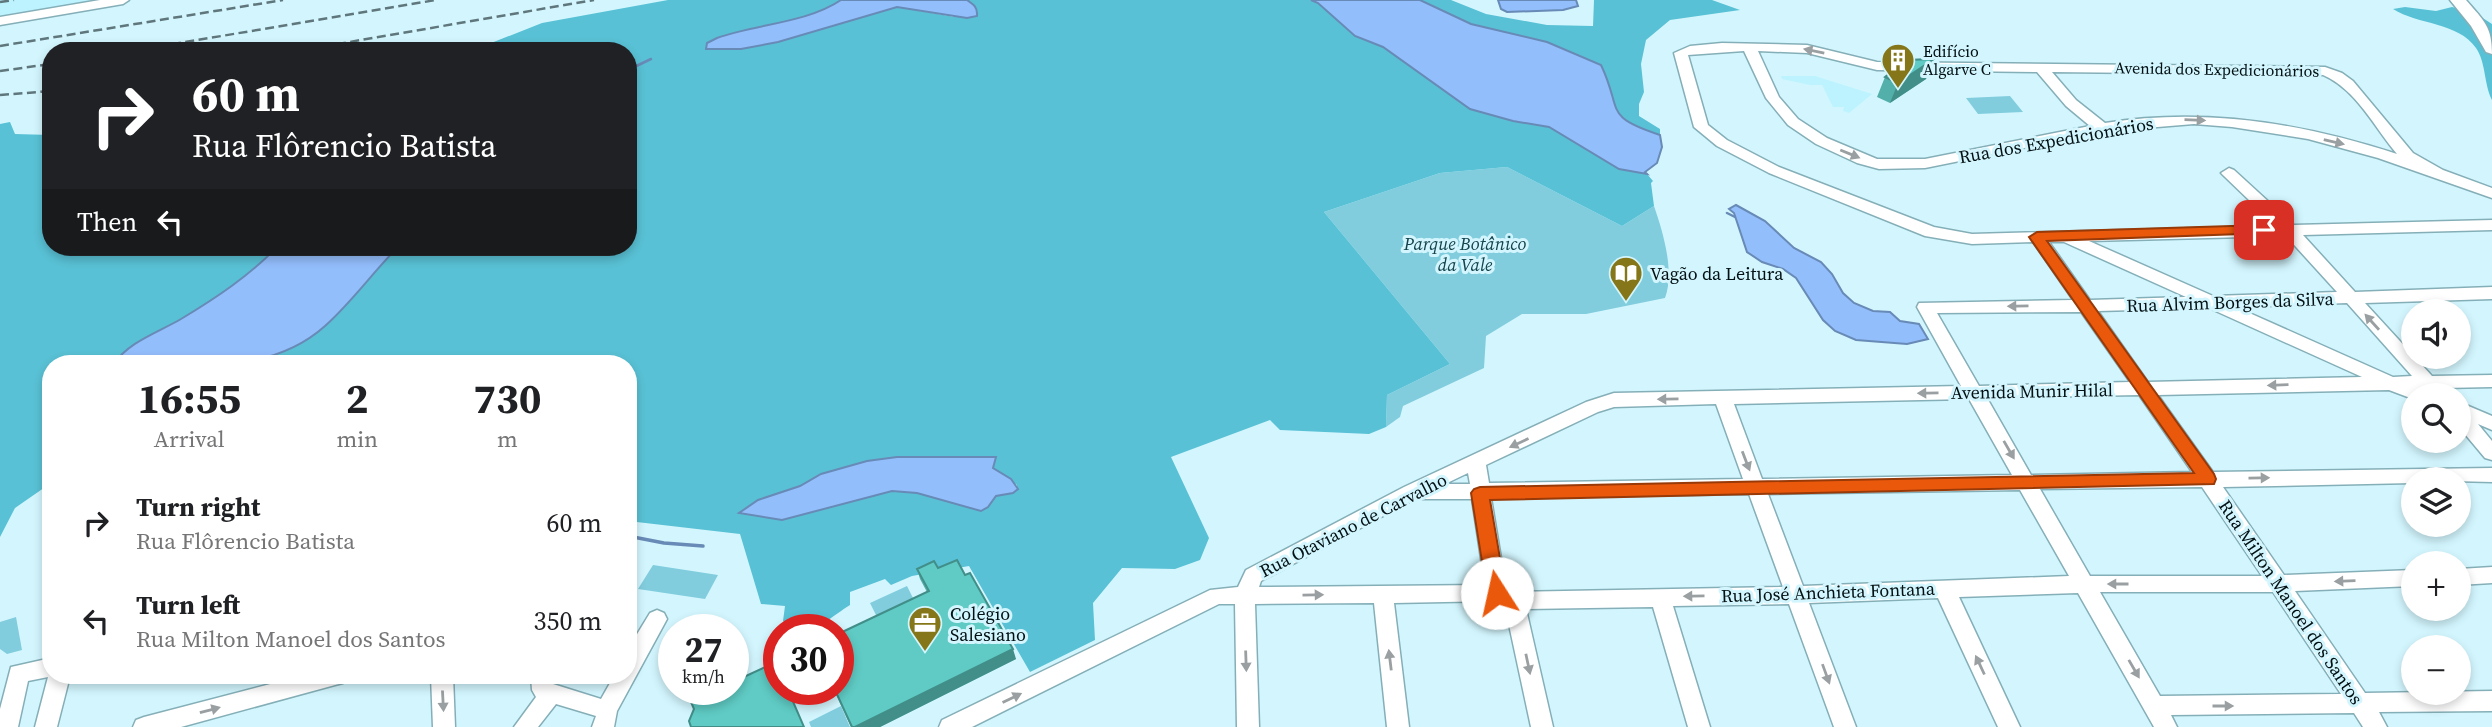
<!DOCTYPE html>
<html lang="en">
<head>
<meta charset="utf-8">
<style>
	:root { --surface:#fff; --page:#f6f6f6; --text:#202124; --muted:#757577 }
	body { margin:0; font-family:"Source Serif 4",serif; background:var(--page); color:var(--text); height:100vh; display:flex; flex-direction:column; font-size:26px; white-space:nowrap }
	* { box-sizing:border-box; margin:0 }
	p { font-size:23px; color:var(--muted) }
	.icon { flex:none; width:38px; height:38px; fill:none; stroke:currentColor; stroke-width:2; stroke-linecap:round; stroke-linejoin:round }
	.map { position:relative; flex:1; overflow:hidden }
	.details { position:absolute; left:42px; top:355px; width:595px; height:329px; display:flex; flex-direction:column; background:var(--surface); border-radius:28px; box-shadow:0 4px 10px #0003 }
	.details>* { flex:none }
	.hud { position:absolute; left:42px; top:42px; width:595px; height:214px; border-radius:28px; box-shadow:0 4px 10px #0003; background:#202124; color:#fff; overflow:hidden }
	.fabs { position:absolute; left:2401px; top:299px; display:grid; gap:14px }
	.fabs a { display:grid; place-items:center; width:70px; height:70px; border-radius:50%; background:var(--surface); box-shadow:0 4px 10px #0003; font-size:35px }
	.speed { position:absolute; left:658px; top:614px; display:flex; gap:14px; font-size:35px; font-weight:700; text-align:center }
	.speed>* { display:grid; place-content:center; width:91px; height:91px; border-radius:50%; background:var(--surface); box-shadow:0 4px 10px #0003; line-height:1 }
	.speed small { font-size:18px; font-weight:400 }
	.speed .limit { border:10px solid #d22; background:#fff; color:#111 }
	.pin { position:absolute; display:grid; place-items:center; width:60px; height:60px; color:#fff; margin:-30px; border-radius:14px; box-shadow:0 4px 10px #0006 }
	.me { position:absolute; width:77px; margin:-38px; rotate:350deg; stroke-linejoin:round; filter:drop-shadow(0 0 5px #0008) }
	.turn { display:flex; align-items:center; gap:24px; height:147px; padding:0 35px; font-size:32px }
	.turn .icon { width:91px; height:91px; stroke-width:2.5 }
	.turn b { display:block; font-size:49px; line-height:60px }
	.then { display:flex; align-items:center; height:66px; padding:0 35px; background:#0003; gap:14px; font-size:26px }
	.eta { display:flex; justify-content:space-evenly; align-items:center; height:119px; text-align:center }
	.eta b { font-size:42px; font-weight:700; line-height:49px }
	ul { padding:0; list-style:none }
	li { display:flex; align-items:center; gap:21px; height:98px; padding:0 35px }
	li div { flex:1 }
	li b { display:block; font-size:26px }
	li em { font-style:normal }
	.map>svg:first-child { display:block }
</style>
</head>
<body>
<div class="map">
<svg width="2492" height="727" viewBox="0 0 2492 727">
	<rect width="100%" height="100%" fill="#d3f6fe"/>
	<!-- built -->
	<g fill="#bcf3ff">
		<polygon points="0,0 105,0 0,17"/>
		<polygon points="1781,76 1815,76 1872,94 1849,113 1843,111 1844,107 1833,107 1822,85 1810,85 1782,79"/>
	</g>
	<!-- green -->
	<g fill="#81cdde">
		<polygon points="2010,96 2023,112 1978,114 1966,98"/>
		<path d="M1507,167L1622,226L1654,206C1663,232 1675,272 1665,298L1586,314H1522L1486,336L1484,368L1403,406L1400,417L1386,427L1387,395L1450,364L1324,212L1440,173Z"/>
		<polygon points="653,565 718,575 705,599 638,589"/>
		<polygon points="907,586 914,600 877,617 870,603"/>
		<polygon points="16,617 22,650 7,654 0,649 0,622"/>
		<polygon points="841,706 850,727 811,727 809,722"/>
	</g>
	<!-- forest -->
	<g fill="#59c1d5" fill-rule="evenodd">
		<path d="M668,0H841C807,23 756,24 717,38L741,49L778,42L897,7L955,17L975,6L967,0H1311L1318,3L1355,36L1383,47L1470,109L1513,121L1549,127L1619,169L1647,174L1653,181L1651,183L1654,206L1622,226L1507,167L1440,173L1324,212L1450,364L1387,395L1386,427L1369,434L1280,430L1270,420L1171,457L1209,538L1200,560L1175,569L1122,568L1093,603L1095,640L1030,672L969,566L912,576L891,585L885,579L850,592V605C826,620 809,641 783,621L785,606L761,604L740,534L628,521V364H245C321,346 348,299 398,247H628V51H471L542,23ZM897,457H995L993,468L1017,485V490L996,496L981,511L917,493L892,491L782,520L740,512L754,503L800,486L821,474L867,461Z"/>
		<polygon points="1420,0 1451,0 1486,14 1547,25 1593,26 1594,0 1712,0 1740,10 1670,20 1646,40 1641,64 1644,92 1639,104 1639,116 1660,129 1660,135 1626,123 1614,106 1601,65 1547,42 1471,24"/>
		<path d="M2405,7L2436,11L2452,7L2475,13L2492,24V100C2484,85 2486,62 2476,48C2458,22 2418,25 2393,9Z"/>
		<polygon points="10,122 15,134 51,135 51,247 277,247 248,274 217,297 114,364 51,364 51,483 15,508 0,537 0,124"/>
	</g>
	<!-- water -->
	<g fill="#93befc" stroke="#688ab6" stroke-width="2">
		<path d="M841,0H967C973,4 978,7 977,16L967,18L897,7L778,42L741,49H706L707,43L717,38C756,24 807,23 841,0Z"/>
		<path d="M1311,0H1420L1471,24L1547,42L1601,65C1623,111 1602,116 1660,135L1662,147L1657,163L1645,172L1647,174L1619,169L1549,127L1513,121L1470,109L1383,47L1355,36L1318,3Z"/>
		<polygon points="1498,0 1576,0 1578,6 1563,10 1507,12 1501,9"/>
		<polygon points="1736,205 1765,221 1794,248 1821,262 1832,274 1843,293 1854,303 1873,311 1890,312 1900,321 1919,324 1928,339 1907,344 1856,340 1835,331 1823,320 1796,278 1783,269 1762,262 1747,252 1734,213 1729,209"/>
		<path d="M277,247H398C373,272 352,302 325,326C267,378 185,364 114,364C128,342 159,332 181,319C216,298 249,276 277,247Z"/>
		<polygon points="897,457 996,457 993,468 1011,479 1018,489 1013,493 996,496 988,507 981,511 917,493 892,491 782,520 739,513 758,500 800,486 821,474 867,461"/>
	</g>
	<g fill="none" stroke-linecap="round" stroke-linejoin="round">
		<!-- stream-far1 -->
		<g stroke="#688ab6" stroke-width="2.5">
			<polyline points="628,70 651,59"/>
			<polyline points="1727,213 1735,217"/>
		</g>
		<!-- stream -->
		<polyline stroke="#688ab6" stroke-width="3.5" points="628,536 664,543 703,546"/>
		<defs>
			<g id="minor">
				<polygon points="100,0 129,0 123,4 0,25 0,17"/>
				<path d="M1722,43L1807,45L1877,62L2325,67L2342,73L2353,81L2413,153L2443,170L2492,188V198L2378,158L2308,139L2232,127L2194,124L2109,131L1925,168L1879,169L1857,163L1816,144L1788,125L1766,98L1744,51L1688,55L1708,125L1727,140L1779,167L1934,227L1972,234L2276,226L2224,176L2221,173L2229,168L2234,170L2294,225L2492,220V230L2303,235L2355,292L2492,287V299L2365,303L2432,376L2492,375V387L2444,388L2449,396H2413V399L2389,390L2158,395L2213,472L2492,468V482L2413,480V483L2223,487L2284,575L2413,570V586L2295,591L2365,693L2492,691V711L2379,712L2387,727H2363L2354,713L2171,715L2177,727H2154L2078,593L1959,597L2020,727H1998L1938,598L1809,603L1856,727H1834L1789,604L1673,606L1710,727H1688L1653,607L1526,609L1553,727H1531L1505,606L1495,601L1394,603L1409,727H1387L1374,603L1255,604L1259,727H1237L1235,604H1219L972,727H939L942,720L1210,590L1238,587L1246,570L1404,487L1586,402L1614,393L1961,386L1917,307L1919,303L2073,300L2033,242L1972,244L1925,236L1769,173L1717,146L1694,127L1674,53L1690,46ZM1758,51L1807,53L1877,70L2037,72L2066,106L2090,126L1925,159H1877L1827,138L1798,119L1779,97ZM2052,72L2323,75C2357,90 2374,127 2397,154C2302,123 2204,107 2105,123L2076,100ZM2286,236L2337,292L2213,296L2089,241ZM2049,242H2064L2186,297L2090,300ZM2347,303L2412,376L2393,377L2236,307ZM2209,308L2362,377L2148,382L2098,311ZM2081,312L2130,382L1979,386L1937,313ZM2139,395L2192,472L2031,475L1987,398ZM1969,399L2012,475L1762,479L1734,404ZM1716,404L1743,479L1489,483L1486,465L1598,412L1614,407ZM1468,473L1470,484H1445ZM2202,487L2262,576H2090L2040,489ZM2020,490L2069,576L1803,586L1768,494ZM1749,494L1783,587L1516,592L1506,588L1491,498ZM1415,499H1472L1485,585L1259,587L1261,581ZM2100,592H2273L2341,694L2160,696Z"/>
				<polygon points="2459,402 2492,416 2492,430 2478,424 2492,441 2492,460 2485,458 2459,427"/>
				<polygon points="2492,567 2492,583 2459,585 2459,569"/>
				<polygon points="657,610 664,613 667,619 617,711 614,727 592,727 596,716 556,704 538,727 514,727 536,697 532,690 531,676 553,676 553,684 601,699 614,676 628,676 628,649 650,613"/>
				<polygon points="51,658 51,676 70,676 57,727 35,727 48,677 28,681 18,727 0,727 0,709 11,667"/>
				<polygon points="301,676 346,676 343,683 335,685 181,727 133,727 136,720 144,717"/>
				<polygon points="431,676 453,676 455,727 433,727"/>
			</g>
			<path id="major" d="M2450,0H2466C2484,21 2492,26 2492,54L2486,52L2471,26Z"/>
		</defs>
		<!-- minor casing -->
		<use href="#minor" stroke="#85afb8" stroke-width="3"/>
		<!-- major casing -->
		<use href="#major" stroke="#85afb8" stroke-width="3"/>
		<!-- minor -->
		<use href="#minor" fill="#fff" fill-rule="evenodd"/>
		<!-- major -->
		<use href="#major" fill="#fff" fill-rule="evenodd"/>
		<!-- rail -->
		<g stroke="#5f777c" stroke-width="2.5" stroke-dasharray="9 4.5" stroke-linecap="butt">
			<polyline points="0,2 14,0"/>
			<polyline points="0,46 283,0"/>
			<polyline points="132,51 436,0"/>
			<polyline points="297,51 594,0"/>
			<polyline points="0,71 51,64"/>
			<polyline points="0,95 51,91"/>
		</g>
	</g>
	<!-- wall -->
	<g fill="#52afa9">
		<polygon points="1934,59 1926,79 1890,103 1877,97 1885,77"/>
		<polygon points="938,568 1016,659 880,727 851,727 834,690 838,690 927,592 920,579 917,569"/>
	</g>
	<!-- shaded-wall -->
	<g fill="#428e89">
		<polygon points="1934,59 1926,79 1890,103 1898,83"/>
		<polygon points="1013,649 1016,659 880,727 855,727"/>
	</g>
	<!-- building -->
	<g fill="#5fcbc4" stroke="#428e89" stroke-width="2">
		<polygon points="1934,59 1898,83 1885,77 1906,60"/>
		<polygon points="957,560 965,575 970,573 1013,649 855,727 852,727 835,690 838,690 838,634 929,591 917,569 934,561 938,568"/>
		<polygon points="776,662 779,669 779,690 788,690 804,727 691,727 689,721 694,709 691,702 718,690 733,690 733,682"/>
	</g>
	<!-- one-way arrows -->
	<defs><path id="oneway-solid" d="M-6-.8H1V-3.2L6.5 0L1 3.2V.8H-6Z" transform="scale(1.75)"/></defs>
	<g fill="#9a9fa1">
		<use href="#oneway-solid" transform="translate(1814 51) rotate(-169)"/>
		<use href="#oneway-solid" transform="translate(2195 120) rotate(2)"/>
		<use href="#oneway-solid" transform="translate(2334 142) rotate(13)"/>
		<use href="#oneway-solid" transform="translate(1850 154) rotate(22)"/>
		<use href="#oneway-solid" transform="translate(2018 306) rotate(179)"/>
		<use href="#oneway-solid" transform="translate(2372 322) rotate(-132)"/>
		<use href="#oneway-solid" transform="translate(2278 385) rotate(178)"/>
		<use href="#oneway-solid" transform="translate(1928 393) rotate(179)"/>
		<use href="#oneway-solid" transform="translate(1668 399) rotate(179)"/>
		<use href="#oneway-solid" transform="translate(1519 443) rotate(155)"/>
		<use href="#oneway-solid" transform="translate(2009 450) rotate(60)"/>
		<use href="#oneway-solid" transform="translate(1746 461) rotate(69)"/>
		<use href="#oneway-solid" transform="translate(2259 478) rotate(-1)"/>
		<use href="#oneway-solid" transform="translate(2345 581) rotate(178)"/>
		<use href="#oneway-solid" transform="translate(2118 584) rotate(180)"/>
		<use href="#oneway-solid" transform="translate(1313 595) rotate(-1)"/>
		<use href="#oneway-solid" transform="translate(1694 596) rotate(179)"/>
		<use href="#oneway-solid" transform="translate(1390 660) rotate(-97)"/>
		<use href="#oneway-solid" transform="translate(1246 661) rotate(88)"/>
		<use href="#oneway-solid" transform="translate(1528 664) rotate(78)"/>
		<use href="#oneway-solid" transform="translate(1980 665) rotate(-115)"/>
		<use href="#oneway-solid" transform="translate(2134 669) rotate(60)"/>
		<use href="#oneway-solid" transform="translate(1826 674) rotate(70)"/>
		<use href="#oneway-solid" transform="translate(1012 698) rotate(-26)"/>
		<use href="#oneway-solid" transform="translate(443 701) rotate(87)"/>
		<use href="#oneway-solid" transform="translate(2223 706)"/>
		<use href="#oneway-solid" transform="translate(210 710) rotate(-15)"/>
	</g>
	<!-- route -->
	<polygon fill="#ea580c" stroke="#983908" stroke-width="2" points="2264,225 2271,230 2269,233 2047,241 2214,474 2216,479 2214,484 1490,500 1506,593 1503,599 1497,601 1490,599 1487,593 1471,493 1474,489 1480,487 2194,473 2029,237 2037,232"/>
	<!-- icons -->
	<defs>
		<symbol id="building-pin" viewBox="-11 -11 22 30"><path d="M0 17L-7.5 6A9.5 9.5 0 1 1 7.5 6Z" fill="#857619" stroke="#d3f6fe"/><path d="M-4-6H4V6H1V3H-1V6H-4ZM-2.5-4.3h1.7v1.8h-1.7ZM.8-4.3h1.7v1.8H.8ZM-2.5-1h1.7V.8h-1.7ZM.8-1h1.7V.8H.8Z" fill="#fff"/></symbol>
		<symbol id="library-pin" viewBox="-11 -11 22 30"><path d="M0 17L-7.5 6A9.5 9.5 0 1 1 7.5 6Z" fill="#857619" stroke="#d3f6fe"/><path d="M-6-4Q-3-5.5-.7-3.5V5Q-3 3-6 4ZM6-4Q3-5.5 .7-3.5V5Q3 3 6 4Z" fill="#fff"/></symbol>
		<symbol id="office-pin" viewBox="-11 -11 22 30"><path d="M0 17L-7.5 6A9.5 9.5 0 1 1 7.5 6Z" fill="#857619" stroke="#d3f6fe"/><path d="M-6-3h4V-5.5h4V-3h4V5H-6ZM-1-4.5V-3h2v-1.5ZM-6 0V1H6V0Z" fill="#fff"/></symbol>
	</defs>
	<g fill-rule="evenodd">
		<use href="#building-pin" x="1879" y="41" width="38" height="52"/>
		<use href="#library-pin" x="1607" y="254" width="38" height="52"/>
		<use href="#office-pin" x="906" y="604" width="38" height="52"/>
	</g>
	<g text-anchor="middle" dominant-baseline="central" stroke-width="6" stroke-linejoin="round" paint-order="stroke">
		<!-- far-poi labels -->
		<g font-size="16" fill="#021013" stroke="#d3f6fe" text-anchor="start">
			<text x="1923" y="51">Edifício<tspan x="1923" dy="18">Algarve C</tspan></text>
		</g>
		<!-- far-street labels -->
		<g font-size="16" fill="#021013" stroke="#d3f6fe">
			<text transform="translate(2217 69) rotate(1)">Avenida dos Expedicionários</text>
		</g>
		<!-- street labels -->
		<g font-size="18" fill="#021013" stroke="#d3f6fe">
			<text transform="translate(2056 140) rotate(-10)">Rua dos Expedicionários</text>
			<text transform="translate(2230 302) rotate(-2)">Rua Alvim Borges da Silva</text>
			<text transform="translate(2032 391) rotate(-1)">Avenida Munir Hilal</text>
			<text transform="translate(1353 525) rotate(-27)">Rua Otaviano de Carvalho</text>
			<text transform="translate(1828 592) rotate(-2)">Rua José Anchieta Fontana</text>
			<text transform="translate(2291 602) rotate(56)">Rua Milton Manoel dos Santos</text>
		</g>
		<!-- park labels -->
		<g font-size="18" font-style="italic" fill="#14434c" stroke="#d3f6fe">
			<text x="1465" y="243">Parque Botânico<tspan x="1465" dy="21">da Vale</tspan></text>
		</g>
		<!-- poi labels -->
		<g font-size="18" fill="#021013" stroke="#d3f6fe" text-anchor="start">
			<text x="1650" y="273">Vagão da Leitura</text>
			<text x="950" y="613">Colégio<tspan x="950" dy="21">Salesiano</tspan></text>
		</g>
	</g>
</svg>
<div class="fabs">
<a><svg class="icon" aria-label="sound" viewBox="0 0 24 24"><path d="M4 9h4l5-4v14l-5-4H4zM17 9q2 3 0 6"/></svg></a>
<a><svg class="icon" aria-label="search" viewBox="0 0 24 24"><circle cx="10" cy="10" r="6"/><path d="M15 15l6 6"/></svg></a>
<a><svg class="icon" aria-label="layers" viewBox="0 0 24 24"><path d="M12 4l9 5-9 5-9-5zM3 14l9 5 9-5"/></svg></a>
<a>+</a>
<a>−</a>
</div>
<div class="speed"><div>27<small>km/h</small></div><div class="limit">30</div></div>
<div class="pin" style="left:2264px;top:230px;background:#d93025"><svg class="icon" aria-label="arrive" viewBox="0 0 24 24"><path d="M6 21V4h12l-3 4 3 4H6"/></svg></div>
<svg class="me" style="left:1497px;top:593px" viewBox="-20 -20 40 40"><circle r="19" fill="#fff"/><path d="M0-13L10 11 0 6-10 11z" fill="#ea580c"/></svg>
<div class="hud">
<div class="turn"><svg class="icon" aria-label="right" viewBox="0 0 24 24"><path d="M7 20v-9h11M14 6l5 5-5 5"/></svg><div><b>60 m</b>Rua Flôrencio Batista</div></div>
<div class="then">Then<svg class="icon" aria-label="left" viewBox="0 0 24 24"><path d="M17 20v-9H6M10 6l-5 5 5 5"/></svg></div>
</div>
<section class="details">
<div class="eta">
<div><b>16:55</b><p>Arrival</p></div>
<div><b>2</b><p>min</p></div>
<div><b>730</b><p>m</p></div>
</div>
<ul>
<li><svg class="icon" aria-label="right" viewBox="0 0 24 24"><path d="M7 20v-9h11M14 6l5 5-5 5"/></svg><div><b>Turn right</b><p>Rua Flôrencio Batista</p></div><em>60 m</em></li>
<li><svg class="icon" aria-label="left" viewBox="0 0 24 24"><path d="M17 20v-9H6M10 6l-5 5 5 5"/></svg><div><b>Turn left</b><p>Rua Milton Manoel dos Santos</p></div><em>350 m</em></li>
</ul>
</section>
</div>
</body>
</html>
